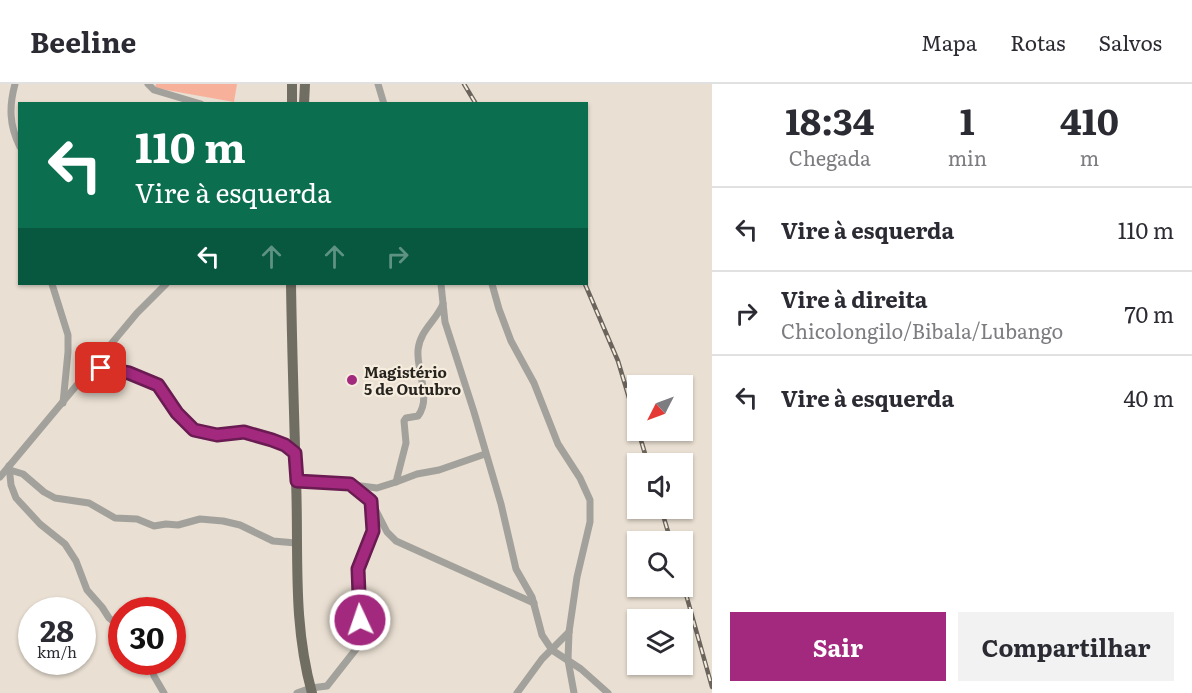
<!DOCTYPE html>
<html lang="pt">
<head>
<meta charset="utf-8">
<style>
	:root { --surface:#fff; --page:#f2f2f3; --text:#2b2b33; --muted:#7c7c81; --line:#e1e1e2; --accent:#a3297e }
	body { margin:0; font-family:Literata,serif; background:var(--page); color:var(--text); height:100vh; display:flex; flex-direction:column; font-size:22px; white-space:nowrap }
	* { box-sizing:border-box; margin:0 }
	p { font-size:20px; color:var(--muted) }
	.icon { flex:none; width:33px; height:33px; fill:none; stroke:currentColor; stroke-width:2; stroke-linecap:round; stroke-linejoin:round }
	.map { position:relative; flex:1; overflow:hidden }
	.side { display:flex; flex-direction:column; background:var(--surface); width:480px }
	.side>* { flex:none }
	.banner { position:absolute; left:18px; top:18px; width:570px; height:183px; border-radius:0px; box-shadow:0 2px 4px #0004; background:#0b6e4f; color:#fff; overflow:hidden }
	.needle { width:39px; rotate:228deg }
	.tools { position:absolute; left:627px; top:291px; display:grid; gap:12px }
	.tools a { display:grid; place-items:center; width:66px; height:66px; border-radius:0px; background:var(--surface); box-shadow:0 2px 4px #0004; font-size:30px }
	.speed { position:absolute; left:18px; top:513px; display:flex; gap:12px; font-size:30px; font-weight:700; text-align:center }
	.speed>* { display:grid; place-content:center; width:78px; height:78px; border-radius:50%; background:var(--surface); box-shadow:0 2px 4px #0004; line-height:1 }
	.speed small { font-size:15px; font-weight:400 }
	.speed .limit { border:9px solid #d22; background:#fff; color:#111 }
	.pin { position:absolute; display:grid; place-items:center; width:51px; height:51px; color:#fff; margin:-26px; border-radius:12px; box-shadow:0 3px 9px #0006 }
	.me { position:absolute; width:66px; margin:-33px; rotate:357deg; stroke-linejoin:round; filter:drop-shadow(0 0 4px #0008) }
	.turn { display:flex; align-items:center; gap:21px; height:126px; padding:0 18px; font-size:27px }
	.turn .icon { width:78px; height:78px; stroke-width:2.5 }
	.turn b { display:block; font-size:42px; line-height:51px }
	.lanes { display:flex; align-items:center; height:57px; padding:0 18px; background:#0003; justify-content:center; gap:30px; direction:ltr }
	.lanes .off { opacity:.35 }
	.eta { display:flex; justify-content:space-evenly; align-items:center; height:102px; text-align:center }
	.eta b { font-size:36px; font-weight:700; line-height:42px }
	.primary-button { display:flex; gap:12px; margin-top:auto; padding:12px 18px }
	.primary-button a { flex:1; height:69px; border-radius:0px; background:var(--accent); color:#fff; font-size:24px; font-weight:700; line-height:69px; text-align:center }
	.primary-button a+a { background:var(--page); color:var(--text) }
	ul { padding:0; list-style:none }
	li { display:flex; align-items:center; gap:18px; height:84px; padding:0 18px; border-top:2px solid var(--line) }
	li div { flex:1 }
	li b { display:block; font-size:22px }
	li em { font-style:normal }
	header { display:flex; align-items:center; gap:36px; box-sizing:border-box; height:84px; padding:0 30px; background:var(--surface); border-bottom:2px solid var(--line) }
	header strong { font-size:28px }
	nav { display:flex; gap:33px; margin-inline-start:auto; font-size:21px }
	main { display:flex; flex:1; min-height:0 }
	.map>svg:first-child { display:block }
</style>
</head>
<body>
<header>
<strong>Beeline</strong>
<nav><a>Mapa</a><a>Rotas</a><a>Salvos</a></nav>
</header>
<main>
<div class="map">
<svg width="712" height="609" viewBox="0 0 712 609">
	<rect width="100%" height="100%" fill="#e9dfd2"/>
	<!-- green -->
	<polygon fill="#f7b19a" points="156,0 237,0 234,18 155,4"/>
	<g fill="none" stroke-linecap="round" stroke-linejoin="round">
		<!-- street -->
		<g stroke="#a3a19b" stroke-width="7">
			<path d="M15,0C9,22 9,41 20,63"/>
			<polyline points="148,0 154,6 201,20"/>
			<polyline points="378,0 384,20"/>
			<polyline points="52,200 68,251 68,268 63,319"/>
			<polyline points="441,200 445,238 474,328 501,420 516,485 532,513 542,551 552,566 581,585 608,609"/>
			<polyline points="492,200 499,225 511,257 534,299 558,360 580,394 590,416 590,438 577,493 569,548 568,576 574,609"/>
			<polyline points="94,283 129,289 158,301 177,329 194,346 217,351 244,348 272,356 285,361 295,369"/>
			<polyline points="9,382 11,401 16,414 40,440 65,460 76,477 87,506 102,523 109,534 122,544"/>
			<polyline points="10,386 23,390 44,408 55,414 89,419 115,434 137,435 154,442 166,440 178,441 200,435 223,437 240,441 273,457 296,459"/>
			<polyline points="0,393 137,229 166,200"/>
			<polyline points="296,397 350,400 371,417 387,448 396,457 534,519"/>
			<polyline points="396,398 417,390 439,386 485,370"/>
			<path d="M353,401L377,404L396,398L406,359L404,337L406,334L418,332C432,314 416,286 418,266C420,246 436,237 443,220"/>
			<polyline points="150,578 154,592 164,609"/>
			<polyline points="297,609 311,604 327,602 360,560 358,485 373,447 371,419"/>
			<polyline points="517,609 542,575 569,548"/>
		</g>
		<!-- primary -->
		<g stroke="#706d62" stroke-width="10">
			<polyline points="292,0 292,20"/>
			<polyline points="304,20 305,0"/>
			<path d="M291,200C292,265 294,330 296,396C299,469 292,537 312,609"/>
		</g>
		<defs>
			<g id="rail">
				<polyline points="464,0 476,20"/>
				<polyline points="585,200 618,277 638,344"/>
				<polyline points="638,346 648,380"/>
				<polyline points="661,424 671,458"/>
				<polyline points="682,496 712,603"/>
			</g>
		</defs>
		<!-- rail casing -->
		<use href="#rail" stroke="#6a645c" stroke-width="4.5"/>
		<!-- rail -->
		<use href="#rail" stroke="#f6eddf" stroke-width="2" stroke-dasharray="7" stroke-linecap="butt"/>
	</g>
	<g fill="none" stroke-linecap="round" stroke-linejoin="round">
		<defs>
			<polyline id="route" points="101,284 129,289 158,301 177,329 194,346 217,351 244,348 272,356 285,361 295,369 297,397 350,400 371,417 373,447 358,485 360,536"/>
		</defs>
		<!-- route casing -->
		<use href="#route" stroke="#6a1b52" stroke-width="15"/>
		<!-- route -->
		<use href="#route" stroke="#a3297e" stroke-width="10"/>
	</g>
	<!-- markers -->
	<circle fill="#a3297e" stroke="#f6eddf" stroke-width="2" cx="352" cy="296" r="6"/>
	<g text-anchor="middle" dominant-baseline="central" stroke-width="4.5" stroke-linejoin="round" paint-order="stroke">
		<!-- poi labels -->
		<g font-size="15" font-weight="bold" fill="#27241f" stroke="#f6eddf" text-anchor="start">
			<text x="364" y="287">Magistério<tspan x="364" dy="17">5 de Outubro</tspan></text>
		</g>
	</g>
</svg>
<div class="tools">
<a><svg class="needle" viewBox="-14 -14 28 28"><path d="M0-13l5 13h-10z" fill="#e53935"/><path d="M0 13l5-13h-10z" fill="#7c7c81"/></svg></a>
<a><svg class="icon" aria-label="sound" viewBox="0 0 24 24"><path d="M4 9h4l5-4v14l-5-4H4zM17 9q2 3 0 6"/></svg></a>
<a><svg class="icon" aria-label="search" viewBox="0 0 24 24"><circle cx="10" cy="10" r="6"/><path d="M15 15l6 6"/></svg></a>
<a><svg class="icon" aria-label="layers" viewBox="0 0 24 24"><path d="M12 4l9 5-9 5-9-5zM3 14l9 5 9-5"/></svg></a>
</div>
<div class="speed"><div>28<small>km/h</small></div><div class="limit">30</div></div>
<div class="pin" style="left:101px;top:284px;background:#d93025"><svg class="icon" aria-label="arrive" viewBox="0 0 24 24"><path d="M6 21V4h12l-3 4 3 4H6"/></svg></div>
<svg class="me" style="left:360px;top:536px" viewBox="-20 -20 40 40"><circle r="17" fill="#a3297e" stroke="#fff" stroke-width="3"/><path d="M0-11L8 9 0 5-8 9z" fill="#fff"/></svg>
<div class="banner">
<div class="turn"><svg class="icon" aria-label="left" viewBox="0 0 24 24"><path d="M17 20v-9H6M10 6l-5 5 5 5"/></svg><div><b>110 m</b>Vire à esquerda</div></div>
<div class="lanes"><svg class="icon" aria-label="left" viewBox="0 0 24 24"><path d="M17 20v-9H6M10 6l-5 5 5 5"/></svg><svg class="icon off" aria-label="ahead" viewBox="0 0 24 24"><path d="M12 20V5M6 11l6-6 6 6"/></svg><svg class="icon off" aria-label="ahead" viewBox="0 0 24 24"><path d="M12 20V5M6 11l6-6 6 6"/></svg><svg class="icon off" aria-label="right" viewBox="0 0 24 24"><path d="M7 20v-9h11M14 6l5 5-5 5"/></svg></div>
</div>
</div>
<section class="side">
<div class="eta">
<div><b>18:34</b><p>Chegada</p></div>
<div><b>1</b><p>min</p></div>
<div><b>410</b><p>m</p></div>
</div>
<ul>
<li><svg class="icon" aria-label="left" viewBox="0 0 24 24"><path d="M17 20v-9H6M10 6l-5 5 5 5"/></svg><div><b>Vire à esquerda</b></div><em>110 m</em></li>
<li><svg class="icon" aria-label="right" viewBox="0 0 24 24"><path d="M7 20v-9h11M14 6l5 5-5 5"/></svg><div><b>Vire à direita</b><p>Chicolongilo/Bibala/Lubango</p></div><em>70 m</em></li>
<li><svg class="icon" aria-label="left" viewBox="0 0 24 24"><path d="M17 20v-9H6M10 6l-5 5 5 5"/></svg><div><b>Vire à esquerda</b></div><em>40 m</em></li>
</ul>
<div class="primary-button"><a>Sair</a><a>Compartilhar</a></div>
</section>
</main>
</body>
</html>
